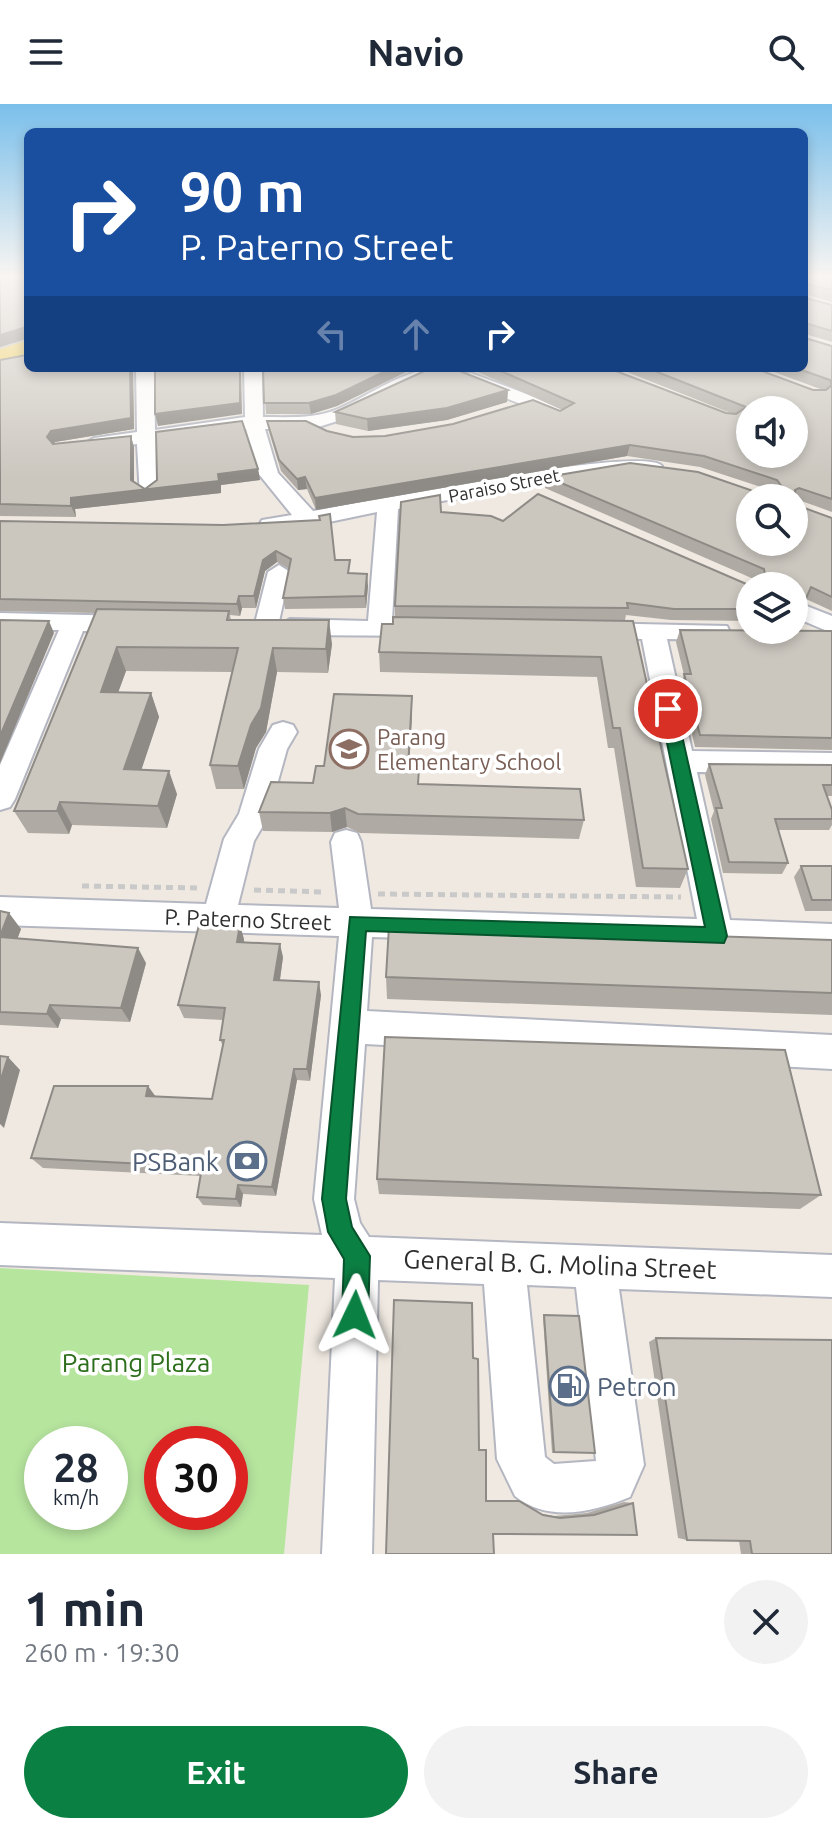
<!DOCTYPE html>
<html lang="en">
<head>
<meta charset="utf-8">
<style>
	:root { --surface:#fff; --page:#f2f2f3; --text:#1f2937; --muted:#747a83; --accent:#0b8043 }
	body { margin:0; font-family:Ubuntu,sans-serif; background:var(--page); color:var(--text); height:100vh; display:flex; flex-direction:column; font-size:30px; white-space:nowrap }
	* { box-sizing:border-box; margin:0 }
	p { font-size:26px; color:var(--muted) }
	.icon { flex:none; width:44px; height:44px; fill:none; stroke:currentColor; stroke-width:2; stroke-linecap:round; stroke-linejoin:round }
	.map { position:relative; height:1450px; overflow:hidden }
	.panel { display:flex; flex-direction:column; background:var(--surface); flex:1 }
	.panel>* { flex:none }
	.banner { position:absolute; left:24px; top:24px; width:784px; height:244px; border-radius:12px; box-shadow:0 4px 12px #0003; background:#1a4fa0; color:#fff; overflow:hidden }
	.fabs { position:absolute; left:736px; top:292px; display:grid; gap:16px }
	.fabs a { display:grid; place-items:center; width:72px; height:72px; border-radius:50%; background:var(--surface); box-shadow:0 4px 12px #0003; font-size:40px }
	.speed { position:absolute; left:24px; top:1322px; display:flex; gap:16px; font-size:40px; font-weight:700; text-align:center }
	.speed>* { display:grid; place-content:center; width:104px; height:104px; border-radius:50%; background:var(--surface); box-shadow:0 4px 12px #0003; line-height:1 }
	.speed small { font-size:20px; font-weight:400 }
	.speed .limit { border:12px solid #d22; background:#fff; color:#111 }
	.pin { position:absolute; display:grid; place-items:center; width:68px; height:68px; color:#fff; margin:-34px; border:4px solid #fff; border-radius:50%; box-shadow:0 2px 8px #0007 }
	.me { position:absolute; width:88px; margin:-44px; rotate:2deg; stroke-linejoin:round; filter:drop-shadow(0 0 6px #0008) }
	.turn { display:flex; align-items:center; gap:28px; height:168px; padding:0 24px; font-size:36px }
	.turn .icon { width:104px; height:104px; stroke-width:2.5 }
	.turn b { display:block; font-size:56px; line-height:68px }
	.lanes { display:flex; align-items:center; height:76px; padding:0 24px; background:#0003; justify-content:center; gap:40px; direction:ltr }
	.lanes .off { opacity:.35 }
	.round { display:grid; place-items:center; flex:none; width:84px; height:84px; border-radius:42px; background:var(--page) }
	.head { display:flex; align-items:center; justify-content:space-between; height:136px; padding:0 24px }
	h1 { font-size:48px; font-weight:600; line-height:60px }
	.primary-button { display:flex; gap:16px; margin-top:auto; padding:16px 24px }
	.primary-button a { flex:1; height:92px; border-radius:48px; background:var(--accent); color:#fff; font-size:32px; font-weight:600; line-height:92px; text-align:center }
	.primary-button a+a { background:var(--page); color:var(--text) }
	header { display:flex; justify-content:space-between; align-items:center; height:104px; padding:0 24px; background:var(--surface); font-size:36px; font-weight:600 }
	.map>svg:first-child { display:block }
</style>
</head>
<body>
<header><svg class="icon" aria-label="menu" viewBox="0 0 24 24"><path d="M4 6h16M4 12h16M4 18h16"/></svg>Navio<svg class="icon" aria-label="search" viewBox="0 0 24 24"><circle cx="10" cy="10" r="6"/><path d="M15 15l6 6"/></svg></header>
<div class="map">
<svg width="832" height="1450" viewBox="0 0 832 1450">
	<rect width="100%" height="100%" fill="#efe9e1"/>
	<!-- green -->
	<path fill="#b6e59e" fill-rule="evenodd" d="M0,1164L309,1181L284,1450H0ZM42,1340H110V1408H42ZM162,1340H230V1408H162Z"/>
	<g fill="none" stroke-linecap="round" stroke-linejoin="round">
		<defs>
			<g id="minor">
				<path d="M136,264H154L155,326L245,313L244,264H262L263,313C289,313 314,315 338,305C373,290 404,264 443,264L350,313L312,325H265L278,369L313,407C358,399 643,340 662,362L652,368L598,369L398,405L392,517L431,520L434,526L431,532L290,531L278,523L266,531L254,523L268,468L279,461L290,468L278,522L290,515L368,517L377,408L310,422L262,426L259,421L262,416L292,411L258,369L246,325L156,337L157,388L147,394L140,392L137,340L94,346L84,340L94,334L137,328Z"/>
				<polygon points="471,269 566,305 569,309 566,313 554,313 465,278 465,270"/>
				<polygon points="794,497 832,512 832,529 794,513"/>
				<polygon points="0,509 130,512 142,520 130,528 83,527 15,695 10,703 0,706 0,661 59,526 0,525"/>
				<path d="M594,519L727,522L730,528L718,536L667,535L692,647L832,649V669L697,668L730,816L832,820V848L372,833L367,907L832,931V965L365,940L354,1095L360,1119L369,1133L832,1151V1193L619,1185L644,1361L630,1393C594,1408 548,1419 515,1392L497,1355L484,1180L378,1176L372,1450H322L335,1174L0,1161V1119L322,1131L314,1095L339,832L0,821V793L206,800L224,735L239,710L259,645L273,621L283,618L293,621L297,628L287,645L268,713L254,737L238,801L339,804L331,738L335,729L346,726L357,729L361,738L371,805L697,815L642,535L585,533L582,527ZM527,1181L576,1183L596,1357L554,1360L545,1353Z"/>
			</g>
			<polygon id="major" points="28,236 28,249 0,258 0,245"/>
		</defs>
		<!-- minor casing -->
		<use href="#minor" stroke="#b4b7c1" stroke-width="4"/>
		<!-- major casing -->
		<use href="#major" stroke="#c9c9c9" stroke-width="4"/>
		<!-- path -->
		<g stroke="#c9c9c9" stroke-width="5" stroke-dasharray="7 5" stroke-linecap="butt">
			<polyline points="82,782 201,784"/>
			<polyline points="254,786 325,788"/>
			<polyline points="378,790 681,793"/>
		</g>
		<!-- minor -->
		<use href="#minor" fill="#fff" fill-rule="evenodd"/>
		<!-- major -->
		<use href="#major" fill="#f2d163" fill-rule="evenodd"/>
	</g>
	<!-- wall -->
	<g fill="#afaba4">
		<polygon points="0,170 28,170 28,264 133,264 134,325 55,338 54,340 134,343 134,378 145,385 258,365 260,376 221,381 221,389 75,405 76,413 0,412 0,256 27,251 27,235 0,243"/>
		<polygon points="804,170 832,170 832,198 805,190 805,194 832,201 832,238 805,230 805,234 832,242 832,408 796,395 796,401 832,414 832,507 806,495 794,520 794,482 754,482 756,476 545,384 547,373 753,387 767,385 700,363 627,352 316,406 307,385 298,386 281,367 269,328 267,317 353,333 385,332 562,306 469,264 608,264 726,309 733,310 617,264 754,264 813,286 823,286 763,264 804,264"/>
		<polygon points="263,264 414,264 337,302 311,310 266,310"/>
		<polygon points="508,286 507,298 447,316 368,327 336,320 335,308"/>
		<polygon points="441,408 503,417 750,482 750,517 671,516 626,511 625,516 482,515 633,517 688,765 680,784 636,783 614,644 608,644 597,573 380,568 379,548 393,520 395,513 395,502"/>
		<polygon points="319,412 335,456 350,469 368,482 366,504 285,505 283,494 289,465 277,458 265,467 256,504 242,504 240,512 230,511 231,516 332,540 328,569 277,568 266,628 256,644 244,685 216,685 210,661 232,568 126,567 118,588 151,589 159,613 141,666 177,690 167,724 72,721 69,730 28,729 14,707 95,509 0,507 0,417 223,421 319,416"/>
		<polygon points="680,526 832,527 832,646 695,643 681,582 684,571 676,538"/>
		<polygon points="412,592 409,664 419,664 419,680 584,716 579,735 360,729 347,723 332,728 263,727 259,708 313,679 324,662"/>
		<polygon points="709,660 832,660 832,692 827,692 832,706 832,721 829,726 778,726 788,759 782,770 723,769 711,715 714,707 705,671"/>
		<polygon points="801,762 832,762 832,807 805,807 794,773"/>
		<polygon points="0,807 21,825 17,835 146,859 130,918 61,915 58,924 0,921"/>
		<polygon points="244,835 244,838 283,853 280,876 321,891 310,977 297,976 276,1092 243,1090 241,1103 203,1101 197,1093 201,1072 43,1064 31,1054 156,993 212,995 223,942 220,936 223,916 184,914 178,901"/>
		<polygon points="832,836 832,911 387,895 386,873"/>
		<polygon points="377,1075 821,1091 800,1105 379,1090"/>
		<polygon points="544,1211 592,1349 552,1349 543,1214"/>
		<polygon points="656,1234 832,1450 741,1450 739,1437 687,1436 678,1434 649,1238"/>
		<polygon points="479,1346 486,1396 519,1397 542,1410 554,1412 587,1409 624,1398 633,1399 637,1431 493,1430 386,1450"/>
	</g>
	<!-- shaded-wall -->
	<g fill="#8e8b86">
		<polygon points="26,223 28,234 0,243 0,231"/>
		<polygon points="130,264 133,264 134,325 55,338 51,344 47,333 51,327"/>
		<polygon points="240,264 241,264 242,310 158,322 155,310"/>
		<polygon points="392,264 414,264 337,302 311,310 309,299"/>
		<polygon points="508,286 507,298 447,316 368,327 367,315"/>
		<polygon points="131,332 134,343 134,387 218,370 258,365 260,376 221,381 221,389 75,405 76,413 71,402 71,394 131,376"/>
		<polygon points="630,341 627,352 316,406 315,394"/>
		<polygon points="305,373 307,385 298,386 297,375"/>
		<polygon points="276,447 277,458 265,467 256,504 254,492 263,456"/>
		<polygon points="367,470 368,482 366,504 365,492"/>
		<polygon points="239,492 242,504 240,512 237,500"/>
		<polygon points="329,516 332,540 328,569 326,545"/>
		<polygon points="49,517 54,529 0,659 0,632"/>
		<polygon points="117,543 126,567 110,611 101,588"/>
		<polygon points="273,544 277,568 266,628 256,644 244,685 238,662"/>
		<polygon points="151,589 159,613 134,688 124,665"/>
		<polygon points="412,592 412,612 408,683 408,664"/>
		<polygon points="169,667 177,690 167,724 158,702"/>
		<polygon points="60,698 72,721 69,730 57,707"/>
		<polygon points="345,704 347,723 332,728 330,709"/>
		<polygon points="9,809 21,825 12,849 0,834"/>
		<polygon points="240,821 244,835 242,851 237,838"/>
		<polygon points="280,840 283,853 278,889 274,876"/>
		<polygon points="138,844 146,859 130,918 121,904"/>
		<polygon points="319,878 321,891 310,977 307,965"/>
		<polygon points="50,901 61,915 58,924 47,910"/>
		<polygon points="8,953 20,966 4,1024 0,1020 0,978"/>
		<polygon points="294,965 297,976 276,1092 272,1083"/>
		<polygon points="148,982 156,993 146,992"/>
		<polygon points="238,1081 243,1090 241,1103 236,1095"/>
	</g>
	<!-- building -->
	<g fill="#cbc7bf" stroke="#8e8b86" stroke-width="2" fill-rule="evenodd">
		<polygon points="0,170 28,170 28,264 130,264 131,314 51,327 47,333 53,340 131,332 131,376 145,385 157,376 156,328 242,317 258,365 218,370 219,377 71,394 71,402 0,400 0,256 27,251 26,223 0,231"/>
		<path d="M804,170H832V186L805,180V194L832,201V227L808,220L805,223V234L832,242V395L799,384L795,386L796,401L832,414V493L811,483L800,508L794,509V482H757V473L765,470L764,465L547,373L630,359L698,368L753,387L782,383L777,376L704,352L630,341L315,394L305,373L297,375L279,356L267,317H306L327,327L353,333L385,332L453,320L533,296L560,307L574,299L494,264H608L726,309L736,310L746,303L647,264H754L813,286H826L832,281L830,276L796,264H804ZM750,306H794V350H750ZM750,394H794V438H750Z"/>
		<polygon points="155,264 240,264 240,299 155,310"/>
		<polygon points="263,264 392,264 336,291 309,299 264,299"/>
		<polygon points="431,264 452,264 508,286 447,304 367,315 335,308"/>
		<polygon points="538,390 751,482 750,482 750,505 674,505 627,499 628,504 395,502 401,398 440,391 441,408 491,412 503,417"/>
		<polygon points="330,410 335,456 350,456 348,469 367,470 365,492 283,494 291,455 276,447 263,456 254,492 239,492 237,500 0,495 0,417 223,421 320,416 319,412"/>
		<polygon points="97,505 229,507 227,516 329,516 326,545 273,544 261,604 251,621 238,662 210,661 238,544 117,543 101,588 151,589 124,665 169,667 158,702 60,698 57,707 14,707"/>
		<polygon points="393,513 633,517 688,765 643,764 620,624 613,624 601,553 379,548 382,520 393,520"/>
		<polygon points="0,516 49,517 0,632"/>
		<polygon points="680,526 832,527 832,634 700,631 684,570 691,570"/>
		<polygon points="334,590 412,592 408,664 419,664 418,680 580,685 584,716 358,710 345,704 330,709 259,708 271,678 313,679 316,662 324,662"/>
		<polygon points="709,660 832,661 832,681 823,681 832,706 832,715 775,715 788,759 729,758 716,704 722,704"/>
		<polygon points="801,762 832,762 832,796 812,796"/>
		<polygon points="0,807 9,809 0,832"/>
		<polygon points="199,821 240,821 237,838 280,840 274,876 319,878 307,965 294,965 272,1083 238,1081 236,1095 197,1093 202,1063 31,1054 54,982 148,982 146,992 212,995 224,936 220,936 225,904 178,901"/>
		<polygon points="389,822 832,836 832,889 386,873"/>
		<polygon points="0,833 138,844 121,904 50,901 47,910 0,908"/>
		<polygon points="385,933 785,946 821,1091 377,1075"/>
		<polygon points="0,952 8,953 0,978"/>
		<polygon points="394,1196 472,1199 473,1254 478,1255 479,1346 486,1346 486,1397 519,1397 543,1411 560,1414 594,1411 633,1399 637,1431 493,1430 494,1450 386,1450"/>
		<polygon points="544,1211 579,1212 595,1349 554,1348"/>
		<polygon points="656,1234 832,1236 832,1450 752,1450 750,1437 687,1436"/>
	</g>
	<!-- sky -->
	<linearGradient id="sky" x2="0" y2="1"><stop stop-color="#7abfeb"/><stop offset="0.46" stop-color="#f8f5f2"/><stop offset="1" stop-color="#f8f5f2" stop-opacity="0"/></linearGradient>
	<rect width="832" height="373" fill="url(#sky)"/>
	<!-- route -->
	<polygon fill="#0b8043" stroke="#07532c" stroke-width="2" points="668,600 676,605 727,832 724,839 366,827 346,1095 352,1123 370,1152 368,1211 364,1221 355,1225 345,1221 342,1211 344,1155 328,1128 322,1095 350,813 705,823 660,605"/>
	<!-- icons -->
	<defs>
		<symbol id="school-ring" viewBox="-11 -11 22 22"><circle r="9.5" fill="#fff" stroke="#8d6e63" stroke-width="1.5"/><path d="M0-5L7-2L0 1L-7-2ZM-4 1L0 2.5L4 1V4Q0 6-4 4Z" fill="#8d6e63"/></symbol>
		<symbol id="bank-ring" viewBox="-11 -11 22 22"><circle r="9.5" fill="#fff" stroke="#5c6f8a" stroke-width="1.5"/><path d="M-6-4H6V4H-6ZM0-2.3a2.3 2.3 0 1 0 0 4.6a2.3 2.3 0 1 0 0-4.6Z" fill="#5c6f8a"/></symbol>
		<symbol id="fuel-ring" viewBox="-11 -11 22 22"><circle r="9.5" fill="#fff" stroke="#5c6f8a" stroke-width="1.5"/><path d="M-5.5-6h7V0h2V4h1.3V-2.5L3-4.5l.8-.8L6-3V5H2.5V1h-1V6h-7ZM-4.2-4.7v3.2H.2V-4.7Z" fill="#5c6f8a"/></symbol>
	</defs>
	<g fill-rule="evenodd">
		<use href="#school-ring" x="327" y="623" width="44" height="44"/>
		<use href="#bank-ring" x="225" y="1035" width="44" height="44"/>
		<use href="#fuel-ring" x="547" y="1260" width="44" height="44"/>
	</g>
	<g text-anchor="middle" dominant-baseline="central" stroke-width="7" stroke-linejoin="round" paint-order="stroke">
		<!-- far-street labels -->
		<g font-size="18" fill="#2e2e2e" stroke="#fff">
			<text transform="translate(504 381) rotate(-11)">Paraiso Street</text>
		</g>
		<!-- education labels -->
		<g font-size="22" fill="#785e54" stroke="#fff" text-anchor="start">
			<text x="377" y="632">Parang<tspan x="377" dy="25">Elementary School</tspan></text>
		</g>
		<!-- street labels -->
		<g font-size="22" fill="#2e2e2e" stroke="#fff">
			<text transform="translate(248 815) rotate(2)">P. Paterno Street</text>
		</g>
		<!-- near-service labels -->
		<g font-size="26" fill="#4e5e75" stroke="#fff" text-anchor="end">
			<text x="219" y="1057">PSBank</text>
			<text x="597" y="1282" text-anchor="start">Petron</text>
		</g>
		<!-- near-street labels -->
		<g font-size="26" fill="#2e2e2e" stroke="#fff">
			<text transform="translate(560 1160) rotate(2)">General B. G. Molina Street</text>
		</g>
		<!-- near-park labels -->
		<g font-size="26" fill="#2c6e1b" stroke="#fff">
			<text x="136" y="1258">Parang Plaza</text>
		</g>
	</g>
</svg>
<div class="fabs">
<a><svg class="icon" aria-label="sound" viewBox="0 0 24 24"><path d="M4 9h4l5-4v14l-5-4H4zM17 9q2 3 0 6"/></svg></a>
<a><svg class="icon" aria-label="search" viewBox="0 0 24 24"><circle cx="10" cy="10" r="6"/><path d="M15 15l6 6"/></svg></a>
<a><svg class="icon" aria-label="layers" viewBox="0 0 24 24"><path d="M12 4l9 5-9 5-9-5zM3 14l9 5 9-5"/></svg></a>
</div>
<div class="speed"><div>28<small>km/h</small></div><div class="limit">30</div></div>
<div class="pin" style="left:668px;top:605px;background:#d93025"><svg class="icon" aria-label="arrive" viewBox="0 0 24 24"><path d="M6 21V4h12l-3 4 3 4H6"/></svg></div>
<svg class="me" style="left:355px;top:1211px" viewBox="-20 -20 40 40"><path d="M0-17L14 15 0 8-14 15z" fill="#0b8043" stroke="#fff" stroke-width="4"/></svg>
<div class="banner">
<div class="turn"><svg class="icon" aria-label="right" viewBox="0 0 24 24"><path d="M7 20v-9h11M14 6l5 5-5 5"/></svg><div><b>90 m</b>P. Paterno Street</div></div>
<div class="lanes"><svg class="icon off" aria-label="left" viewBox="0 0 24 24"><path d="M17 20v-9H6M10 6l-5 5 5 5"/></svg><svg class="icon off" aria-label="ahead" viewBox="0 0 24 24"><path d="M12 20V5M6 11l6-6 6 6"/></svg><svg class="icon" aria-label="right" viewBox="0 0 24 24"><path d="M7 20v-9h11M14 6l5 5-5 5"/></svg></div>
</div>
</div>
<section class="panel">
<div class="head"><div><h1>1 min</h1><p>260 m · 19:30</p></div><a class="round"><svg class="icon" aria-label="close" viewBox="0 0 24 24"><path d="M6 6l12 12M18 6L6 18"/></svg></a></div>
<div class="primary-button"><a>Exit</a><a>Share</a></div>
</section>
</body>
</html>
